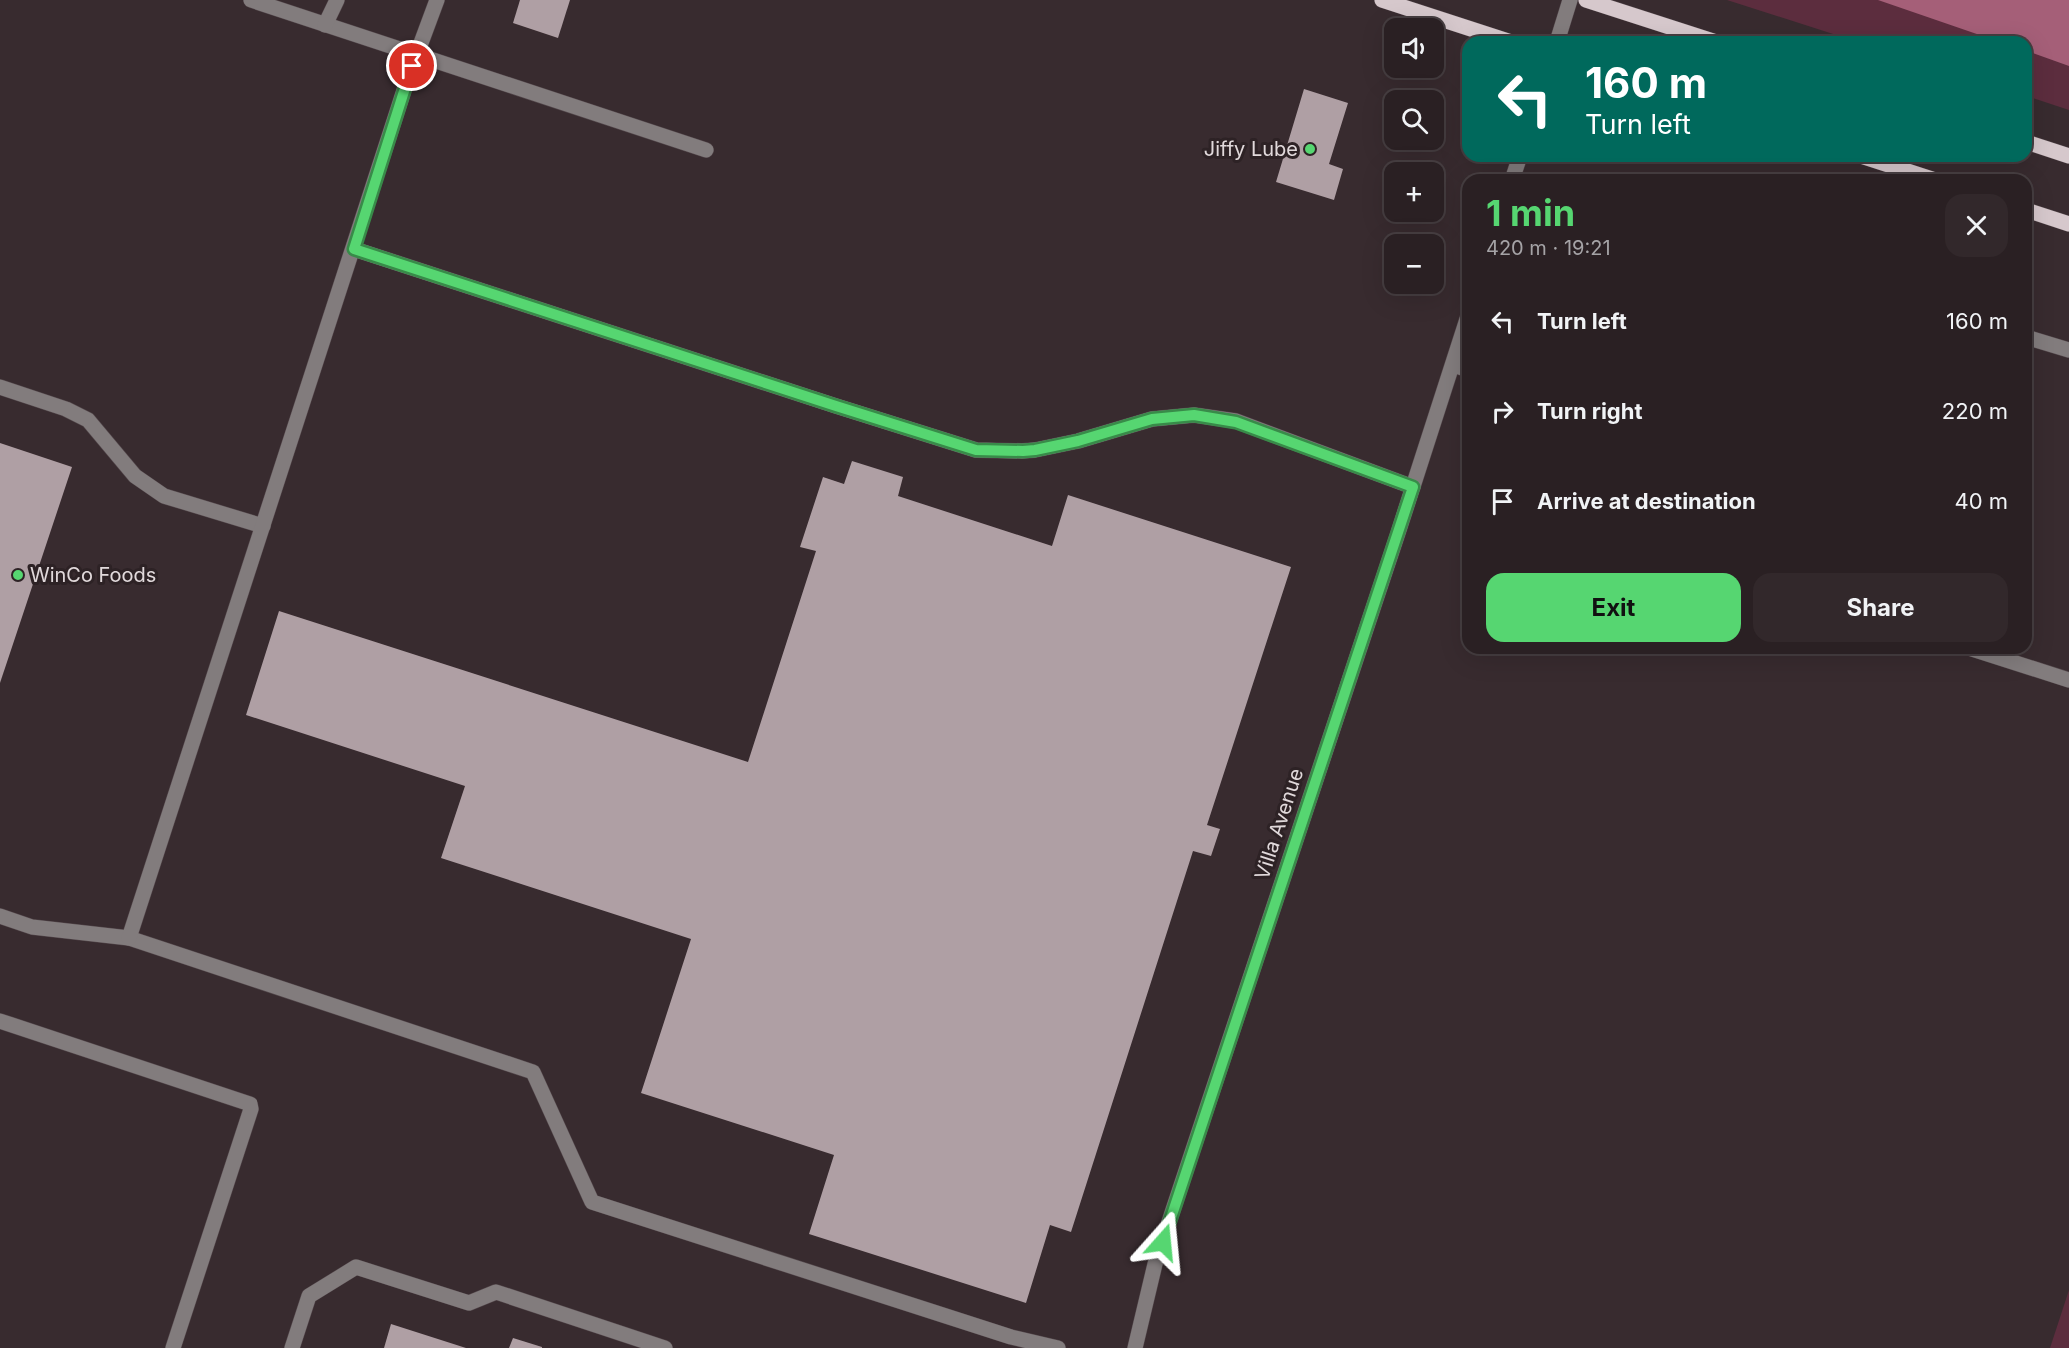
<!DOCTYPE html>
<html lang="en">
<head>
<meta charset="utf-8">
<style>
	:root { --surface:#2a2023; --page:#32282b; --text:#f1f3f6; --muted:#a5a3a6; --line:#463e41; --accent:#56d671 }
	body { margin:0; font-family:Inter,sans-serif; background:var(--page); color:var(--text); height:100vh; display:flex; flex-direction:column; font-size:22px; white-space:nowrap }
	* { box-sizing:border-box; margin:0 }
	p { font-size:20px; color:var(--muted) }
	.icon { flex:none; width:33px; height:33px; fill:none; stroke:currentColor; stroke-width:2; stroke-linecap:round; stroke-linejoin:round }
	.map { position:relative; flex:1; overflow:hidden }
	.sheet { position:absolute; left:1462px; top:174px; width:570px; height:480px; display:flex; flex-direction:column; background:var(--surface); border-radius:18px; box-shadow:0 6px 24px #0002,0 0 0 2px var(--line) }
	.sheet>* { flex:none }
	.hud { position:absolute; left:1462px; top:36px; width:570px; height:126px; border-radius:18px; box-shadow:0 6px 24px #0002,0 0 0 2px var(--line); background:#00695c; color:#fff; overflow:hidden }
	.controls { position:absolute; left:1384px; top:18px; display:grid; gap:12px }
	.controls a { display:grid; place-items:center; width:60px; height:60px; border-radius:12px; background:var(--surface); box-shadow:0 6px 24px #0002,0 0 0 2px var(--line); font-size:30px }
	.pin { position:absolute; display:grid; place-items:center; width:51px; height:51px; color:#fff; margin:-26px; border:3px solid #fff; border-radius:50%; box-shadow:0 2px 6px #0007 }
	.me { position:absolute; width:66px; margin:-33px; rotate:18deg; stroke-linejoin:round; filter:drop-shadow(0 0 4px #0008) }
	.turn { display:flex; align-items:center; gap:21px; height:126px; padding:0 24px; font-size:27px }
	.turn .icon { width:78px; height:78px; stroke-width:2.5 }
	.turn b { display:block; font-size:42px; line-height:51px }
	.round { display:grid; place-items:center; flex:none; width:63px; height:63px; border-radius:18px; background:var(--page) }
	.head { display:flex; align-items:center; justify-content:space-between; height:102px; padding:0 24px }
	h1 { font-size:36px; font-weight:700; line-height:45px; color:var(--accent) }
	.cta { display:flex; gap:12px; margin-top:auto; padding:12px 24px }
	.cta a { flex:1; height:69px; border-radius:18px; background:var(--accent); color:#111; font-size:24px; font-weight:700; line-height:69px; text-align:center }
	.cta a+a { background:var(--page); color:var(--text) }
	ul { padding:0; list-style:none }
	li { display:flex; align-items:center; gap:18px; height:90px; padding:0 24px }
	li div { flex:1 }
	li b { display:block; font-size:22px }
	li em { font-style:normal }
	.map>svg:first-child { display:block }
</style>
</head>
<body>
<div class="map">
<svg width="2069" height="1348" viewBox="0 0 2069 1348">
	<rect width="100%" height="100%" fill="#382b2f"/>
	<!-- green -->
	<g fill="#5c2d3e">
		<polygon points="1727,0 2069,0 2069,110 2027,96 2026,42 1858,42"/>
		<polygon points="2069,1290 2069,1348 2050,1348"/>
	</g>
	<!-- water -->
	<polygon fill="#a55f78" points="1878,0 2069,0 2069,66 2027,51 2026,42 2000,42"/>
	<!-- building -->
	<g fill="#af9fa4">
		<polygon points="520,0 570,0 558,38 513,23"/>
		<polygon points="1304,89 1348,103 1329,164 1343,169 1334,200 1276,182"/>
		<polygon points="0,443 72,467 0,683"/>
		<polygon points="852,461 903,477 898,496 1052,546 1068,495 1291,567 1207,825 1220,829 1211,856 1193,851 1071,1232 1050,1225 1026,1303 809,1234 834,1155 641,1093 691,939 441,858 465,786 246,715 279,611 748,762 816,551 800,547 823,477 844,484"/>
		<polygon points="391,1324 466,1348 384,1348"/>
		<polygon points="513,1338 542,1347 542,1348 509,1348"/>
	</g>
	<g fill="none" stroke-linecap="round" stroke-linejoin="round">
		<defs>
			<g id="minor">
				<polyline points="251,0 706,150"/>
				<polyline points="325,25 337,0"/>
				<polyline points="1557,42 1570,0"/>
				<polyline points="1512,180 1520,156"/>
				<polyline points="354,249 836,406 976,450 1022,451 1035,450 1078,441 1152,419 1194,415 1236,421 1413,487"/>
				<polyline points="2026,337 2069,350"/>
				<polyline points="1453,365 1468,370"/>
				<polyline points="0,387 66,409 88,420 135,476 164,496 263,526"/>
				<polyline points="1969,648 2069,680"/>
				<polyline points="0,916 32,927 129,938 533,1072 592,1202 1011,1337 1058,1348"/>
				<polyline points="129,938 408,78 437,0"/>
				<polyline points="0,1021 250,1104 251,1109 173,1348"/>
				<polyline points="292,1348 309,1296 356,1267 469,1303 496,1292 665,1348"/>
				<polyline points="1135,1348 1155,1264 1398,533 1468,316"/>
			</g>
			<g id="major">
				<polyline points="1382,0 1511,42"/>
				<polyline points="1586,0 1716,42"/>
				<polyline points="2026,142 2069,156"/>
				<polyline points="1861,156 1935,180"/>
				<polyline points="2026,210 2069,224"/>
			</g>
		</defs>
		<!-- minor casing -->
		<use href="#minor" stroke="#53474b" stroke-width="16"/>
		<!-- major casing -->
		<use href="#major" stroke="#53474b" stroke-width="16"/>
		<!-- minor -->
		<use href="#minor" stroke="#827c7d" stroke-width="15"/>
		<!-- major -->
		<use href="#major" stroke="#d6c8cc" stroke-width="15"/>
	</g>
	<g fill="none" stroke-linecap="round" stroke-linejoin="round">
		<defs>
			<polyline id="route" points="412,66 354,249 836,406 976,450 1023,451 1035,450 1078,441 1152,419 1194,415 1236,422 1413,487 1163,1242"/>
		</defs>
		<!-- route casing -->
		<use href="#route" stroke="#388b49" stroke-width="15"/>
		<!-- route -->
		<use href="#route" stroke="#56d671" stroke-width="10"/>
	</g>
	<!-- markers -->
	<g fill="#56d671" stroke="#2d2225" stroke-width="2">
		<circle cx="1310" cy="149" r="6"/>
		<circle cx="18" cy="575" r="6"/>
	</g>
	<g text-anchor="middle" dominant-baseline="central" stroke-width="6" stroke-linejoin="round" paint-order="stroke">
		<!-- poi labels -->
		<g font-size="20" fill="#e1d9db" stroke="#2d2225" text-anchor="end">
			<text x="1298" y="149">Jiffy Lube</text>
			<text x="30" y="575" text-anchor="start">WinCo Foods</text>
		</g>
		<!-- street labels -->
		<g font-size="20" fill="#e1d9db" stroke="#2d2225">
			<text transform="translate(1279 824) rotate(-72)">Villa Avenue</text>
		</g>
	</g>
</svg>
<div class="controls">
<a><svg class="icon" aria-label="sound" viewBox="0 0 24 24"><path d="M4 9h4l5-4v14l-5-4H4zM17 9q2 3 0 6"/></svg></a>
<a><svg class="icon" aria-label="search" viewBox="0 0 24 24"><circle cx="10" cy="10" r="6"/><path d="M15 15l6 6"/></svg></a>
<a>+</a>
<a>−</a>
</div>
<div class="pin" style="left:412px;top:66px;background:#d93025"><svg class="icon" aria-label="arrive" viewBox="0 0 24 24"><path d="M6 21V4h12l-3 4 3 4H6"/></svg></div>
<svg class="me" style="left:1163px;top:1242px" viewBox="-20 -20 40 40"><path d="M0-17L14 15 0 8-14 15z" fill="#56d671" stroke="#fff" stroke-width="4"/></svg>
<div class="hud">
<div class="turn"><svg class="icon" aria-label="left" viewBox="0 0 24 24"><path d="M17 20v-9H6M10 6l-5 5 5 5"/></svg><div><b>160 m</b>Turn left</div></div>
</div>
<section class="sheet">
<div class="head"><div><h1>1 min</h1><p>420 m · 19:21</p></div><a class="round"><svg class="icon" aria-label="close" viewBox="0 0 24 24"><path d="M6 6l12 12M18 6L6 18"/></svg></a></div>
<ul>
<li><svg class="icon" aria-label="left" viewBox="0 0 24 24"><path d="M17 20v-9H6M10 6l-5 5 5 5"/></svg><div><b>Turn left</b></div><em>160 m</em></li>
<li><svg class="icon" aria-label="right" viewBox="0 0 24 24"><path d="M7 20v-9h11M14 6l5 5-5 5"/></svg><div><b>Turn right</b></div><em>220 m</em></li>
<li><svg class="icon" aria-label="arrive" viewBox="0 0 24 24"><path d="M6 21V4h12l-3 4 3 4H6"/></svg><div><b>Arrive at destination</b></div><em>40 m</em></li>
</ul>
<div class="cta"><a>Exit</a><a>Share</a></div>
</section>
</div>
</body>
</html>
